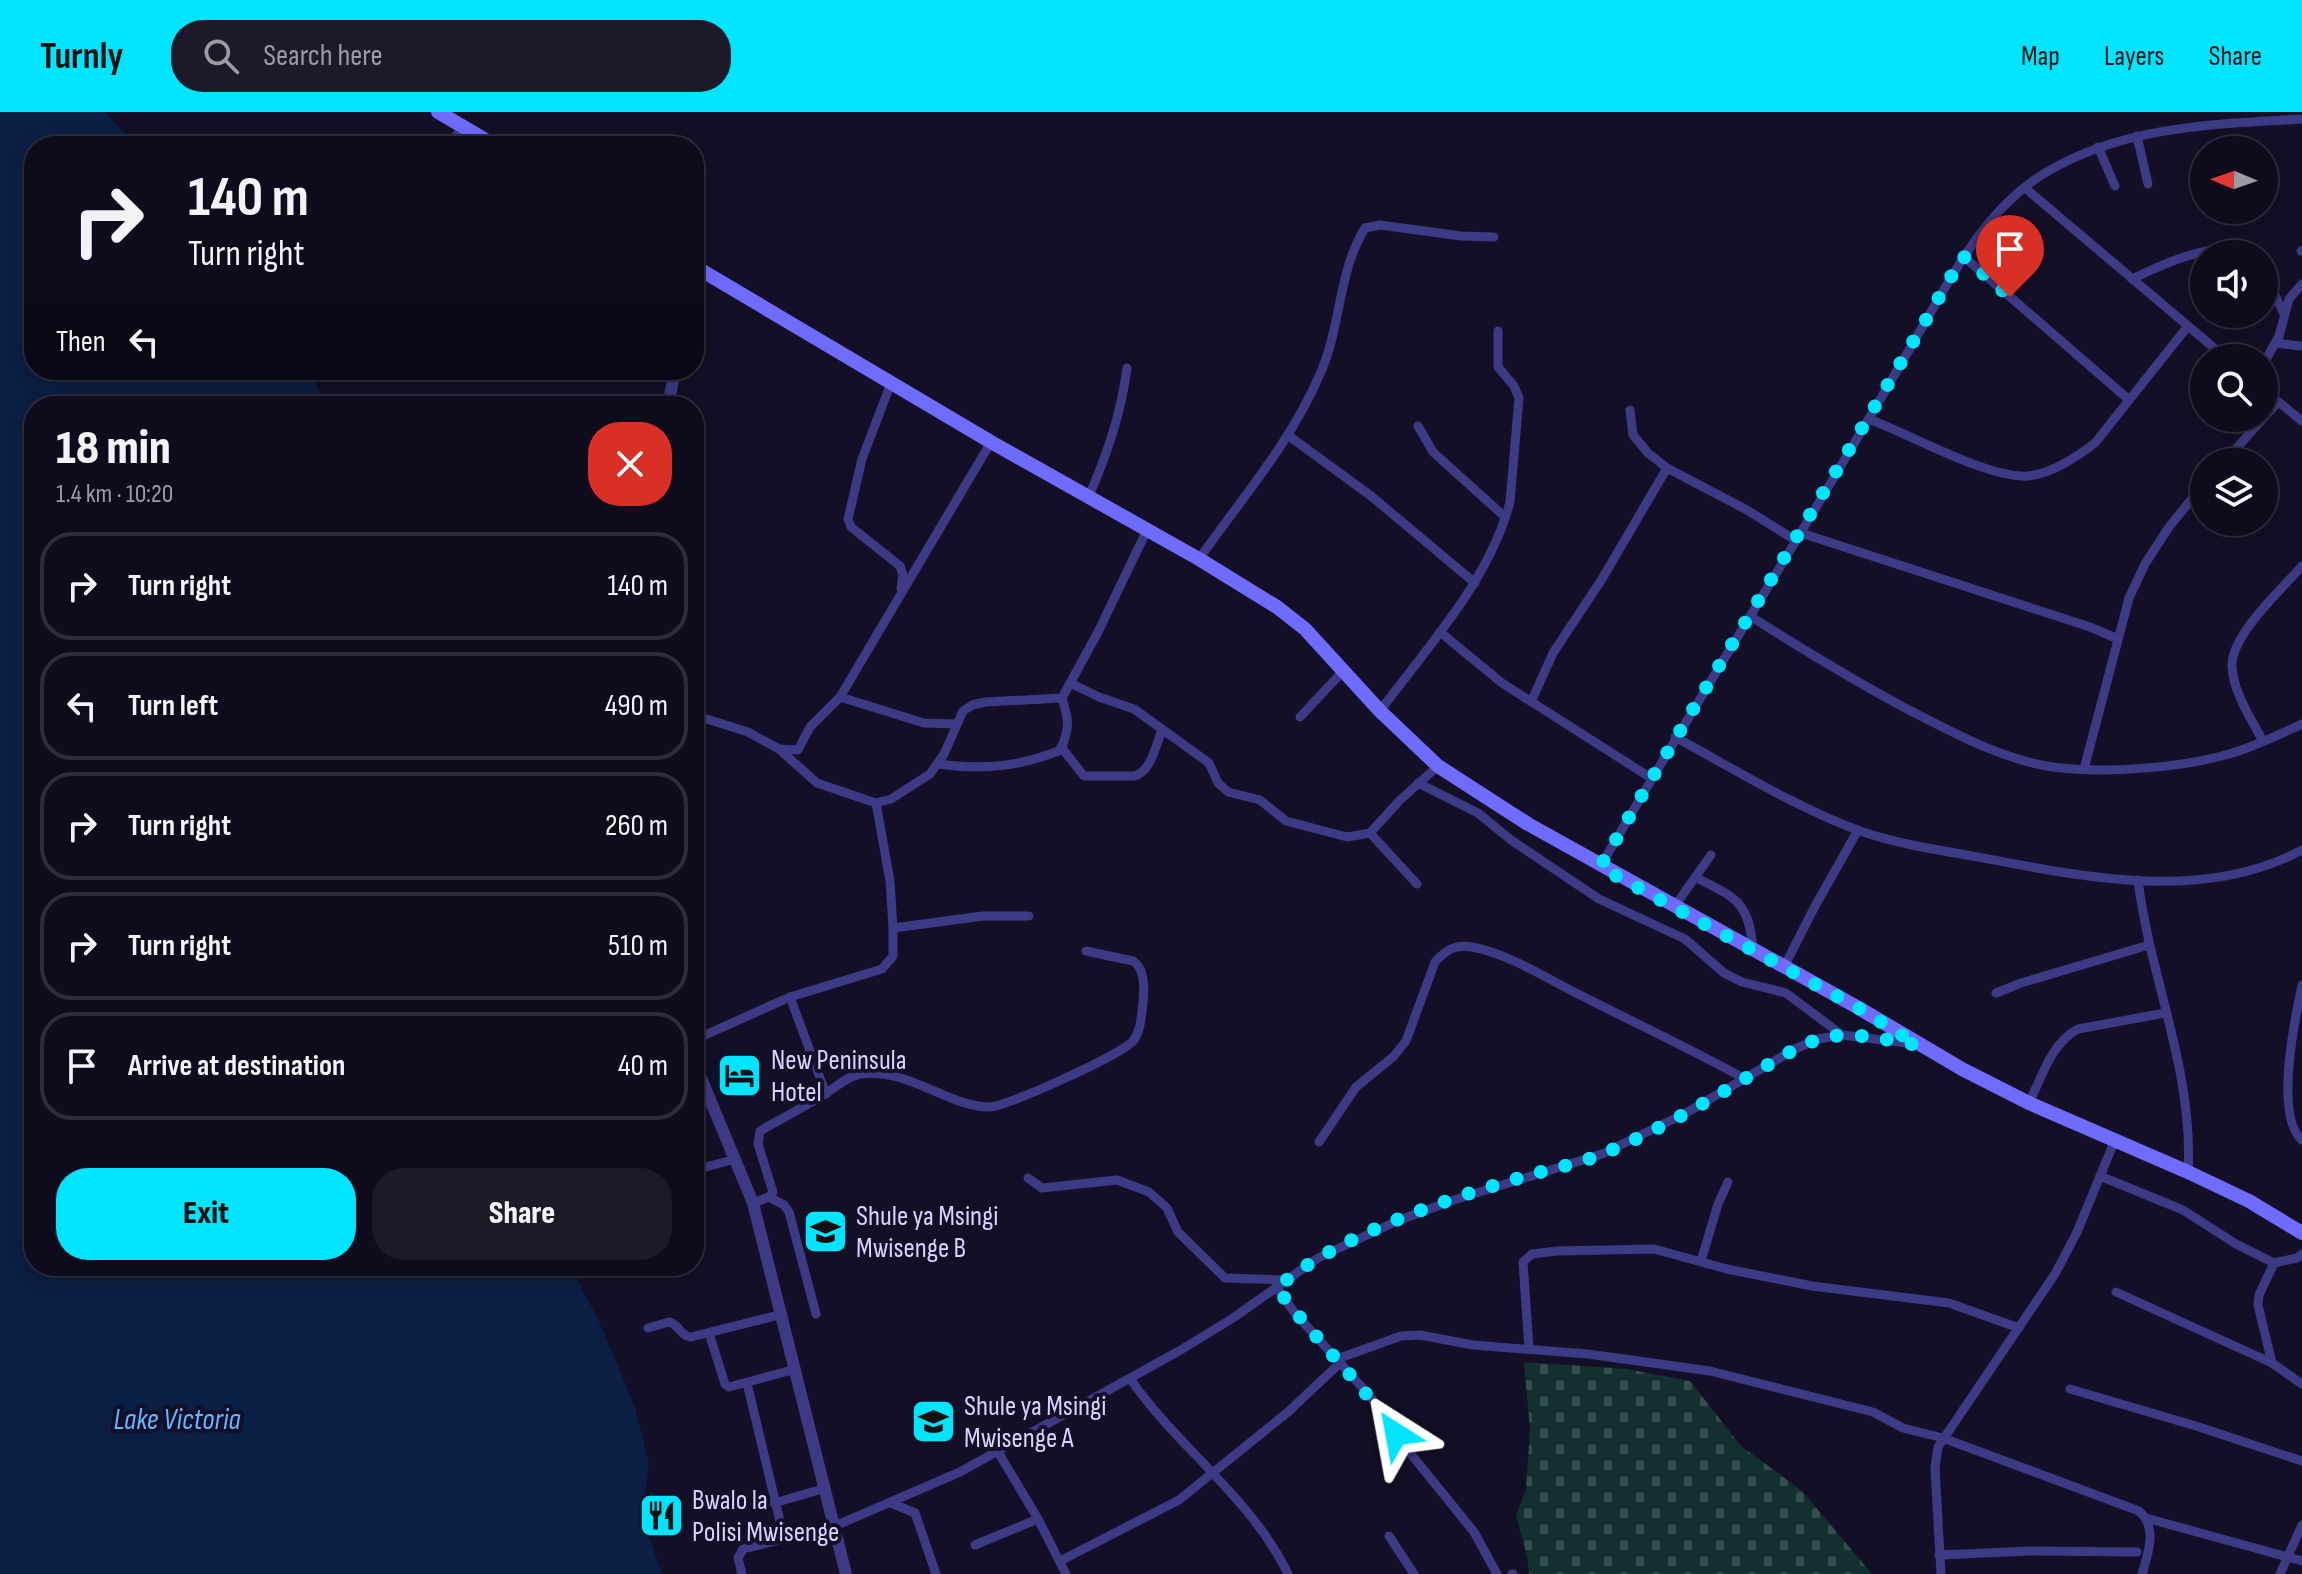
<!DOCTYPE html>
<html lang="en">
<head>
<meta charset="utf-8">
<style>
	:root { --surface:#0e0b1c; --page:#1c1929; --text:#f1f3f6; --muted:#9b9ba3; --line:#2e2b3b; --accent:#00e5ff }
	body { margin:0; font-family:"Sofia Sans Condensed",sans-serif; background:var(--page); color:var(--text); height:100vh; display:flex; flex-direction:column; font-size:30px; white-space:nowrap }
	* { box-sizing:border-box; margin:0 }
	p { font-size:26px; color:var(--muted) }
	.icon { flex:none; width:44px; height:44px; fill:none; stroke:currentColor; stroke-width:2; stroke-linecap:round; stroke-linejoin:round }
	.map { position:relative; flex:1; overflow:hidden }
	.sheet { position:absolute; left:24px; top:284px; width:680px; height:880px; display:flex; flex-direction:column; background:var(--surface); border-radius:32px; box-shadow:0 4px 20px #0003,0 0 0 2px var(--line) }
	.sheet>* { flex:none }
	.banner { position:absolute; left:24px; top:24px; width:680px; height:244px; border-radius:32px; box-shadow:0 4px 20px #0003,0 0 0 2px var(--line); background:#0e0b1c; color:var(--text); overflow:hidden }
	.needle { width:52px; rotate:272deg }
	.tools { position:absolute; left:2190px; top:24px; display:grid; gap:16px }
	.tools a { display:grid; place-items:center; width:88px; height:88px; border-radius:50%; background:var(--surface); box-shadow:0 4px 20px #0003,0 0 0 2px var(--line); font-size:40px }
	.pin { position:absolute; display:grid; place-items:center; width:68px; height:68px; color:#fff; margin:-82px -34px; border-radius:50% 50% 50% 0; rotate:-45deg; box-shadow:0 0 8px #0007 }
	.pin .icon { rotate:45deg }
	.me { position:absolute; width:88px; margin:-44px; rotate:326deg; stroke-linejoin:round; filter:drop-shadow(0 0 6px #0008) }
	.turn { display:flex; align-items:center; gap:28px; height:168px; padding:0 32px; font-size:36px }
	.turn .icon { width:104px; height:104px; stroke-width:2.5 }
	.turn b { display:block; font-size:56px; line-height:68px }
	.then { display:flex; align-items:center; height:76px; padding:0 32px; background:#0003; gap:16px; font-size:30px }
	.round { display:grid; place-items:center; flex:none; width:84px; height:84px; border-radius:32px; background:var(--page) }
	.overview { display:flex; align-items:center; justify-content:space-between; height:136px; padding:0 32px }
	h1 { font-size:48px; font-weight:800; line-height:60px }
	.action { display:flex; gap:16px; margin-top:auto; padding:16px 32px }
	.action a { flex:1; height:92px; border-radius:32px; background:var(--accent); color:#111; font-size:32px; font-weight:800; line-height:92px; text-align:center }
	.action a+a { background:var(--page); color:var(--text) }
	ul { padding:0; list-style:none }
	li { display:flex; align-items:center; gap:24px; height:108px; margin:0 16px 12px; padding:0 16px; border:4px solid var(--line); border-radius:32px }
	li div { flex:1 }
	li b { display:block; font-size:30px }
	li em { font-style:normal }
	header { display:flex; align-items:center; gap:48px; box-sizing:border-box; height:112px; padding:0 40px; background:var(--accent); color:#111 }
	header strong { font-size:38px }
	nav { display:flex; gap:44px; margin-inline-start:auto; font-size:28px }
	.search { width:560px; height:72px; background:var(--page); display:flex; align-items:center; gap:20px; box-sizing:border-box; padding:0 28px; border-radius:32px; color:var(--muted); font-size:30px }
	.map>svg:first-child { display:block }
</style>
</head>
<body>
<header>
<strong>Turnly</strong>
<div class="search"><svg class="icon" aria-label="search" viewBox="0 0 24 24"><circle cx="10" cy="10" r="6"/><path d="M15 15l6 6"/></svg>Search here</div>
<nav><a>Map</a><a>Layers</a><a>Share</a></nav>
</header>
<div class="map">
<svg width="2302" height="1462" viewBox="0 0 2302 1462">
	<defs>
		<pattern id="cemetery-stones" width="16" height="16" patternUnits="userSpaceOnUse" patternTransform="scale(2)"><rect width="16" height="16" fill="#12302f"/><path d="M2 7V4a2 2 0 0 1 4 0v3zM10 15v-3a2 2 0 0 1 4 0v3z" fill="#344d4e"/></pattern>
	</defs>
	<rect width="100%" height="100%" fill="#130f26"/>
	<!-- cemetery -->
	<polygon fill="url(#cemetery-stones)" points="1524,1250 1627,1257 1690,1269 1741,1334 1802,1379 1872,1462 1529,1462 1527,1444 1516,1403 1526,1377 1530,1317"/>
	<!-- water -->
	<polygon fill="#0a1f44" points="0,0 105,0 137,34 34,34 34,258 307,258 329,294 34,294 34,1154 570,1154 598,1207 635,1295 649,1352 642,1405 662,1462 0,1462"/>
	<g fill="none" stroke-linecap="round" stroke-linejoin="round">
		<!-- minor -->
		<g stroke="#3d3a85" stroke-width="9">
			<polyline points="2137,24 2148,72"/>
			<polyline points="449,34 462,15"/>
			<polyline points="2098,35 2115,74"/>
			<polyline points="2025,76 2226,246"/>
			<polyline points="2301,139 2302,139"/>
			<polyline points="1963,144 2128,287"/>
			<polyline points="2264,160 2284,202"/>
			<path d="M2132,167C2161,153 2215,127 2246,142"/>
			<polyline points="2276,231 2300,234"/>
			<polyline points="2264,251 2279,224 2289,187 2302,172"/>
			<polyline points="891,271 862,347 848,407 851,415 900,454 903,463 901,476"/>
			<polyline points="2264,278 2302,309"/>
			<polyline points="1630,298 1633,323 1648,341 1667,356 1747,398 1795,428"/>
			<path d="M1869,307C1909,322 1989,367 2028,364C2053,361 2075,346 2095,331L2188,214"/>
			<polyline points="1418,314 1433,340 1505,405"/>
			<polyline points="1289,324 1371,384 1475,471"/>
			<polyline points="2224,350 2278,290"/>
			<path d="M1089,384C1107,342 1121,302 1127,256"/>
			<polyline points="1801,421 2090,515 2118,527"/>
			<path d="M1199,447C1242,386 1291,330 1320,262C1341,216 1338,159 1365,116L1380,113L1461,124L1494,125"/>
			<path d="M1750,504C1802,537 1853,568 1907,597C1954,621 2000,647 2053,655C2103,662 2180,656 2229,642C2254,635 2278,623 2302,612"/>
			<polyline points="1440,520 1502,571 1651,666"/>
			<polyline points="1070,571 1099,585 1134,597 1209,651 1218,671 1228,680 1260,688 1286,709 1347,725 1370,721 1400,688 1438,654"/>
			<polyline points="840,585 924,611 955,612"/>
			<polyline points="1531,590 1553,541 1602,467 1667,356"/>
			<path d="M1380,599C1428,534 1489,469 1510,390L1519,286L1514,274L1498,255V219"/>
			<polyline points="694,603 748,620 779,637 817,671 876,691 891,687 930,662 944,642 963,599 972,593 985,590 1062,586"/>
			<polyline points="1300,605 1344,558"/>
			<path d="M1675,625C1734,657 1797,696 1860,719C1895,731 1931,737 1967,743C2076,763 2199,793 2302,738"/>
			<path d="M2263,629C2251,607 2233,580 2232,554C2231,523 2282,477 2302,454"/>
			<path d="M1061,635L1084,664H1134C1151,660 1156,633 1162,618"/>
			<polyline points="779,637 798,638 810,615 840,585 991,330"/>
			<path d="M938,652C983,658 1019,655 1061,638C1069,615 1070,611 1062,586L1098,520L1147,418"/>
			<polyline points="2084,657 2129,486 2145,452 2169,415 2204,372"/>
			<polyline points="1418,671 1478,701 1511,728 1599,787 1685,827 1724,861 1742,870 1786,881 1842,923"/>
			<polyline points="1370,721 1417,772"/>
			<path d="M1600,755C1676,624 1756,496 1833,367C1861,320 1889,273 1916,226C1951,166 1983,99 2045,61C2123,14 2214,12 2302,7"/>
			<path d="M1695,765C1736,786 1749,789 1753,838"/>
			<path d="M2138,768C2150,866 2194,960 2188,1060"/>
			<polyline points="1674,795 1711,743"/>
			<polyline points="893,816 983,804 1029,804"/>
			<polyline points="1784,855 1814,796 1858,718"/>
			<path d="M2302,873C2295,906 2274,1004 2302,1028"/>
			<polyline points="1996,881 2021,871 2149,833"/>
			<polyline points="790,885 826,982"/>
			<polyline points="694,928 790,885 882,857 893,844 893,816 890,769 876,691"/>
			<path d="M2029,991C2042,965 2051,931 2078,917L2165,901"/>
			<path d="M1319,1030L1356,975L1393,945L1406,929L1435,850C1446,838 1455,832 1472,835C1509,842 1546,866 1580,883C1635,911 1691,937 1745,967"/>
			<polyline points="694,1058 736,1047"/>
			<polyline points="2100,1064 2183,1098 2236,1132 2274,1151 2297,1146 2302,1142"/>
			<polyline points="1028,1066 1042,1076 1117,1068 1149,1080 1167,1096 1178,1120 1225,1166 1286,1168"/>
			<polyline points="769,1085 784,1093 789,1100 816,1202"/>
			<path d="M753,1091L769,1085L773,1080L758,1032L760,1019C780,1007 803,996 823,983C836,976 845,965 860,962C907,955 946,994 989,995C1006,995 1121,943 1133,929C1138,923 1140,914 1141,907C1143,891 1149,859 1133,849L1086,839"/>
			<polyline points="1701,1149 1718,1092 1728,1070"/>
			<polyline points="1277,1176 1294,1200 1370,1284 1406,1336 1474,1420 1497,1462"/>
			<polyline points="2116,1180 2272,1251 2302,1272"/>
			<path d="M648,1216L669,1210C679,1212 680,1224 691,1225L783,1202"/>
			<polyline points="709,1221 725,1272 729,1275 796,1257"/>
			<polyline points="1529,1237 1523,1150 1532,1142 1557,1139 1654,1137 1727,1157 1812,1174 1949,1191 2019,1216"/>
			<path d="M1337,1247L1401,1224L1420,1223L1473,1233L1588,1242L1710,1259L1873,1300L1903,1316L1943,1326L2139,1399C2158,1415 2148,1442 2142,1462"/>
			<polyline points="2272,1251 2258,1193 2259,1183 2274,1151"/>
			<path d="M1131,1268C1177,1334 1253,1388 1288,1462"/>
			<polyline points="747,1271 784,1426"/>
			<polyline points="2070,1277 2196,1314 2302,1349"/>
			<polyline points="998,1340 1038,1407 1066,1462"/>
			<polyline points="774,1391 826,1376"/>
			<polyline points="891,1391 915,1401 936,1462"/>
			<polyline points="2146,1406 2302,1449"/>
			<polyline points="1389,1424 1414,1462"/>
			<polyline points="975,1433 1038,1407"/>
			<polyline points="1939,1443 2029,1439 2137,1440"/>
			<polyline points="1060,1449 1179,1388 1288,1300 1340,1251"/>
			<polyline points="742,1462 738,1446 743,1437 835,1414 960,1360 1179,1239 1233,1206 1318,1146 1397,1109 1454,1088 1602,1042 1686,1001 1795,937 1818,927 1842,923 1915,932"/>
			<polyline points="1512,1462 1513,1462"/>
			<polyline points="1941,1462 1935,1356 1938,1335 2055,1162 2077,1120 2115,1028"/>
			<polyline points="2280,1462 2302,1413"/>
		</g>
		<!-- tertiary -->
		<g stroke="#3d3a85" stroke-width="12">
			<polyline points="694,176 698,156"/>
			<polyline points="668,294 675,258"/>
			<polyline points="694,949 753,1091 846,1462"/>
		</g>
		<!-- secondary -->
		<g stroke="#6f6bff" stroke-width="14">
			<polyline points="438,0 496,34"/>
			<polyline points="694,154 991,330 1199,447 1277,495 1305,517 1380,599 1438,654 1528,712 1857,895 1962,957 2029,991 2188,1060 2249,1089 2302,1121"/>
		</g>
	</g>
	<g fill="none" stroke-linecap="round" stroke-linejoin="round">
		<!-- route -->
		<path stroke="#00e5ff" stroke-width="14" stroke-dasharray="0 25.2" d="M1396,1322C1361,1269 1314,1227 1277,1176C1336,1124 1444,1088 1519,1066C1548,1057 1580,1052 1607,1040C1654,1020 1698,995 1741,969C1766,955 1789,938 1816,928C1849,917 1885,928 1918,933L1857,895L1600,755C1719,550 1845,349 1963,144L2010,185"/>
	</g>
	<!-- icons -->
	<defs>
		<symbol id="hotel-square" viewBox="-11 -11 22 22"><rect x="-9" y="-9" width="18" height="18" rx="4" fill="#00e5ff" stroke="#130f26"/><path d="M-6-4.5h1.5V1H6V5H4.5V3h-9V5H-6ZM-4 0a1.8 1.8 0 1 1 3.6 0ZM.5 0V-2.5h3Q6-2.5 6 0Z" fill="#111"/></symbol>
		<symbol id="school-square" viewBox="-11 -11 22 22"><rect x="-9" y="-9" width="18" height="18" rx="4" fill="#00e5ff" stroke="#130f26"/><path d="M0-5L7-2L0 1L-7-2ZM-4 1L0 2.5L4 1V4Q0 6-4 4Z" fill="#111"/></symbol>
		<symbol id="restaurant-square" viewBox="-11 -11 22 22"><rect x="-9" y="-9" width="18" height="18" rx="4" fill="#00e5ff" stroke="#130f26"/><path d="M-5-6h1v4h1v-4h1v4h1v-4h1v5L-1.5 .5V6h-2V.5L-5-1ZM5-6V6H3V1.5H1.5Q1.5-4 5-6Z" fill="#111"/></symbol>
	</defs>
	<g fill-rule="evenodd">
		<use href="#hotel-square" x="714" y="938" width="51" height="51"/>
		<use href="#school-square" x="800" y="1094" width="51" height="51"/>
		<use href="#school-square" x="908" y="1284" width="51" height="51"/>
		<use href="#restaurant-square" x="636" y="1378" width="51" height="51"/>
	</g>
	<g text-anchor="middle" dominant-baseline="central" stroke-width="8" stroke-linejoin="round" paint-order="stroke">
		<!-- poi labels -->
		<g font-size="28" fill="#d9d4ff" stroke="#130f26" text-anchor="start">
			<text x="771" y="948">New Peninsula<tspan x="771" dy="32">Hotel</tspan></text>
			<text x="856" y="1104">Shule ya Msingi<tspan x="856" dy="32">Mwisenge B</tspan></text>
			<text x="964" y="1294">Shule ya Msingi<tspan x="964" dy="32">Mwisenge A</tspan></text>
			<text x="692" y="1388">Bwalo la<tspan x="692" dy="32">Polisi Mwisenge</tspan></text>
		</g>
		<!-- water labels -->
		<g font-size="30" font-style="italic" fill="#62b6ff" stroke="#130f26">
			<text x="177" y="1308">Lake Victoria</text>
		</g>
	</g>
</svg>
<div class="tools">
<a><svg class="needle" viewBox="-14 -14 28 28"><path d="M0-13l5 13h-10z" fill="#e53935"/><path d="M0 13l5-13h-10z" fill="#9b9ba3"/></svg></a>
<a><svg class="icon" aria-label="sound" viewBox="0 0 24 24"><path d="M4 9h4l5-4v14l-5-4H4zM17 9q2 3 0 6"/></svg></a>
<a><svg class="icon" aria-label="search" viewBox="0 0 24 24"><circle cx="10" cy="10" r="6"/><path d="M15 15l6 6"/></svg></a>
<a><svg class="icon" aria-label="layers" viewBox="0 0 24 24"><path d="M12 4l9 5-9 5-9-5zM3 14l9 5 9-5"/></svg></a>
</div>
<div class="pin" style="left:2010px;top:185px;background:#d93025"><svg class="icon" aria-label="arrive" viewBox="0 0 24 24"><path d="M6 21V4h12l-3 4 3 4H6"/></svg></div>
<svg class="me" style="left:1396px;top:1322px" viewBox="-20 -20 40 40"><path d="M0-17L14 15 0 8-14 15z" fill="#00e5ff" stroke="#fff" stroke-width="4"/></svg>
<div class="banner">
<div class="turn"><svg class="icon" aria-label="right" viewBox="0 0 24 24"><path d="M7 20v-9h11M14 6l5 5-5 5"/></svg><div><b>140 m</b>Turn right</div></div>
<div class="then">Then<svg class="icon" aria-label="left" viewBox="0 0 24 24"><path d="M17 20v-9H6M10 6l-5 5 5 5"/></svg></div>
</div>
<section class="sheet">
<div class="overview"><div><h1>18 min</h1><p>1.4 km · 10:20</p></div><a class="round" style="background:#d93025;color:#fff"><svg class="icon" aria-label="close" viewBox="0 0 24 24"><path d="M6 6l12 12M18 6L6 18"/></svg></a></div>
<ul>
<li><svg class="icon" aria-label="right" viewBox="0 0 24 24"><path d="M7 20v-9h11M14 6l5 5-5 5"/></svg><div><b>Turn right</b></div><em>140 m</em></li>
<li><svg class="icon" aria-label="left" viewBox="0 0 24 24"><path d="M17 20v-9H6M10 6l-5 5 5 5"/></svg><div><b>Turn left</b></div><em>490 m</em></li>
<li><svg class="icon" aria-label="right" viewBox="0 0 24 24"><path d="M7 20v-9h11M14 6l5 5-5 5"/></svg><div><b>Turn right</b></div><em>260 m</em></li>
<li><svg class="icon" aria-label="right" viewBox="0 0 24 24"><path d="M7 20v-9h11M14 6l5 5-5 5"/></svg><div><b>Turn right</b></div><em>510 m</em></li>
<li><svg class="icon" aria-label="arrive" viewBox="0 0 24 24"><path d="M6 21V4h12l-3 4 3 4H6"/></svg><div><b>Arrive at destination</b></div><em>40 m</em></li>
</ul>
<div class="action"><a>Exit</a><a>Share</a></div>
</section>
</div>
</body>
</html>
